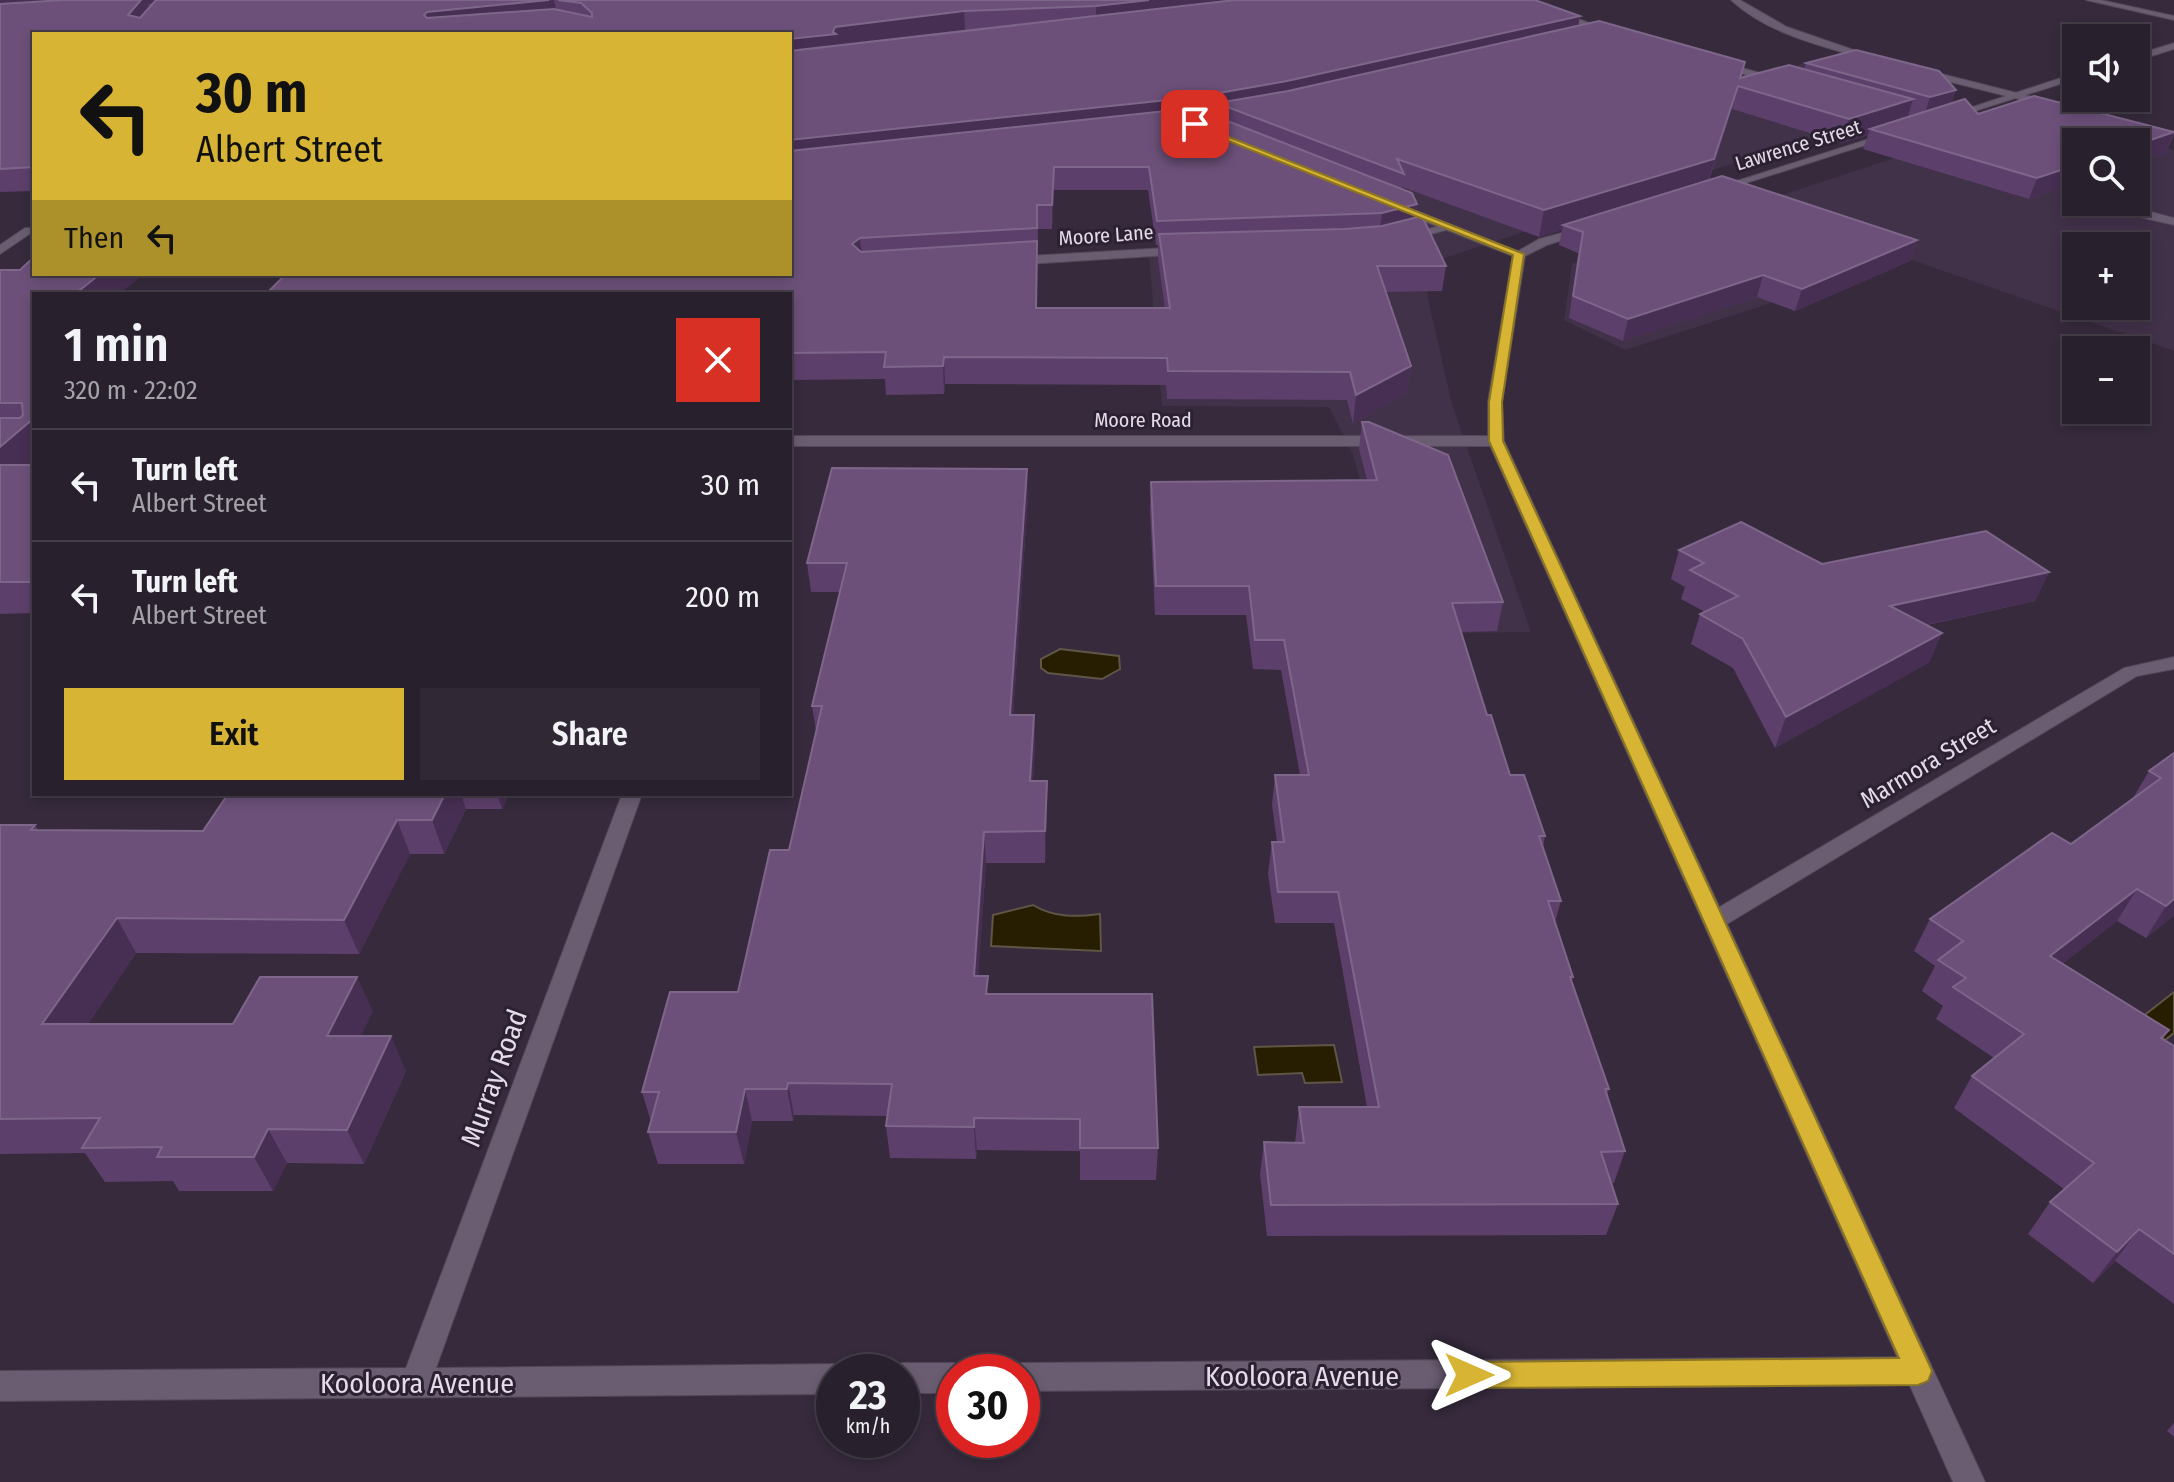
<!DOCTYPE html>
<html lang="en">
<head>
<meta charset="utf-8">
<style>
	:root { --surface:#28202d; --page:#302835; --text:#f1f3f6; --muted:#a5a3aa; --line:#443e49; --accent:#d7b434 }
	body { margin:0; font-family:"Fira Sans Condensed",sans-serif; background:var(--page); color:var(--text); height:100vh; display:flex; flex-direction:column; font-size:30px; white-space:nowrap }
	* { box-sizing:border-box; margin:0 }
	p { font-size:26px; color:var(--muted) }
	.icon { flex:none; width:44px; height:44px; fill:none; stroke:currentColor; stroke-width:2; stroke-linecap:round; stroke-linejoin:round }
	.map { position:relative; flex:1; overflow:hidden }
	.panel { position:absolute; left:32px; top:292px; width:760px; height:504px; display:flex; flex-direction:column; background:var(--surface); border-radius:0px; box-shadow:0 4px 12px #0003,0 0 0 2px var(--line) }
	.panel>* { flex:none }
	.guide { position:absolute; left:32px; top:32px; width:760px; height:244px; border-radius:0px; box-shadow:0 4px 12px #0003,0 0 0 2px var(--line); background:#d7b434; color:#111; overflow:hidden }
	.controls { position:absolute; left:2062px; top:24px; display:grid; gap:16px }
	.controls a { display:grid; place-items:center; width:88px; height:88px; border-radius:0px; background:var(--surface); box-shadow:0 4px 12px #0003,0 0 0 2px var(--line); font-size:40px }
	.speed { position:absolute; left:816px; top:1354px; display:flex; gap:16px; font-size:40px; font-weight:700; text-align:center }
	.speed>* { display:grid; place-content:center; width:104px; height:104px; border-radius:50%; background:var(--surface); box-shadow:0 4px 12px #0003,0 0 0 2px var(--line); line-height:1 }
	.speed small { font-size:20px; font-weight:400 }
	.speed .limit { border:12px solid #d22; background:#fff; color:#111 }
	.pin { position:absolute; display:grid; place-items:center; width:68px; height:68px; color:#fff; margin:-34px; border-radius:16px; box-shadow:0 4px 12px #0006 }
	.me { position:absolute; width:88px; margin:-44px; rotate:90deg; stroke-linejoin:round; filter:drop-shadow(0 0 6px #0008) }
	.turn { display:flex; align-items:center; gap:28px; height:168px; padding:0 32px; font-size:36px }
	.turn .icon { width:104px; height:104px; stroke-width:2.5 }
	.turn b { display:block; font-size:56px; line-height:68px }
	.then { display:flex; align-items:center; height:76px; padding:0 32px; background:#0003; gap:16px; font-size:30px }
	.round { display:grid; place-items:center; flex:none; width:84px; height:84px; border-radius:0px; background:var(--page) }
	.overview { display:flex; align-items:center; justify-content:space-between; height:136px; padding:0 32px }
	h1 { font-size:48px; font-weight:600; line-height:60px }
	.primary-button { display:flex; gap:16px; margin-top:auto; padding:16px 32px }
	.primary-button a { flex:1; height:92px; border-radius:0px; background:var(--accent); color:#111; font-size:32px; font-weight:600; line-height:92px; text-align:center }
	.primary-button a+a { background:var(--page); color:var(--text) }
	ul { padding:0; list-style:none }
	li { display:flex; align-items:center; gap:24px; height:112px; padding:0 32px; border-top:2px solid var(--line) }
	li div { flex:1 }
	li b { display:block; font-size:30px }
	li em { font-style:normal }
	.map>svg:first-child { display:block }
</style>
</head>
<body>
<div class="map">
<svg width="2174" height="1482" viewBox="0 0 2174 1482">
	<rect width="100%" height="100%" fill="#362a3c"/>
	<!-- built -->
	<g fill="#413149" fill-rule="evenodd">
		<polygon points="1822,59 1909,106 1423,265 1430,308 1452,404 1531,632 1405,634 1353,455 1329,407 1162,406 1149,256 1309,191"/>
		<path d="M2031,113L2174,150V351L1909,259L1625,350L1564,320L1572,264ZM2076,142H2136V202H2076ZM2076,246H2136V306H2076Z"/>
	</g>
	<!-- water -->
	<g fill="#271d00" stroke="#605646" stroke-width="2">
		<polygon points="1060,649 1119,656 1120,669 1102,679 1048,673 1041,668 1041,659"/>
		<path d="M1033,905C1054,918 1077,917 1100,914L1101,951L991,946L993,915Z"/>
		<polygon points="2174,992 2174,1033 2165,1040 2137,1021"/>
		<polygon points="1334,1045 1342,1082 1305,1083 1302,1073 1258,1075 1254,1047"/>
	</g>
	<g fill="none" stroke-linecap="round" stroke-linejoin="round">
		<defs>
			<g id="service">
				<polygon points="2096,202 2136,208 2174,218 2174,225 2087,205"/>
				<polygon points="1446,224 1452,227 1450,229 1405,241 1399,237"/>
				<polygon points="1182,247 1186,248 1186,254 1011,265 1005,261 1011,257"/>
			</g>
			<g id="minor">
				<polygon points="1520,0 1531,0 1614,33 1607,35"/>
				<polygon points="1717,61 1782,79 1784,81 1779,84 1714,66"/>
				<polygon points="1388,203 1396,203 1525,254 1515,257 1388,207"/>
				<polygon points="25,228 33,228 34,231 0,254 0,245"/>
				<polygon points="790,436 1496,436 1504,441 1496,446 790,446"/>
				<polygon points="2174,657 2174,669 2137,676 1722,927 1714,929 1706,927 1703,921 1706,915 2124,668"/>
				<polygon points="622,794 642,794 436,1368 834,1364 846,1372 834,1372 834,1394 0,1401 0,1371 406,1368"/>
				<polygon points="1918,1357 1929,1361 1933,1371 1929,1381 1918,1385 1022,1391 1022,1372 1009,1372 1011,1367 1022,1363"/>
				<polygon points="902,1363 954,1363 965,1368 967,1372 954,1372 954,1393 902,1393 902,1372 889,1372 891,1368"/>
			</g>
			<g id="tertiary">
				<polygon points="2174,43 2174,49 2136,61 2136,55"/>
				<polygon points="2076,73 2076,79 1953,118 1945,116"/>
				<polygon points="1885,134 1894,136 1721,191 1711,189"/>
				<polygon points="1588,226 1594,229 1592,231 1547,245 1525,256 1502,402 1504,441 1985,1482 1953,1482 1488,441 1488,402 1513,254 1539,239"/>
			</g>
			<g id="secondary">
				<path d="M1731,0H1740L1787,27L1880,59L1873,61C1825,47 1769,35 1731,0Z"/>
				<polygon points="2086,0 2101,0 2174,16 2174,20"/>
				<polygon points="1922,69 2053,102 2055,104 2050,107 1919,74"/>
			</g>
		</defs>
		<!-- service casing -->
		<use href="#service" stroke="#514756" stroke-width="2"/>
		<!-- minor casing -->
		<use href="#minor" stroke="#514756" stroke-width="2"/>
		<!-- tertiary casing -->
		<use href="#tertiary" stroke="#514756" stroke-width="2"/>
		<!-- secondary casing -->
		<use href="#secondary" stroke="#514756" stroke-width="2"/>
		<!-- service -->
		<use href="#service" fill="#6a5c71" fill-rule="evenodd"/>
		<!-- minor -->
		<use href="#minor" fill="#6a5c71" fill-rule="evenodd"/>
		<!-- tertiary -->
		<use href="#tertiary" fill="#6a5c71" fill-rule="evenodd"/>
		<!-- secondary -->
		<use href="#secondary" fill="#6a5c71" fill-rule="evenodd"/>
	</g>
	<!-- wall -->
	<g fill="#5d3f6b" fill-rule="evenodd">
		<path d="M0,0H1535L1580,16L1578,26L1599,21L1745,62L1741,77L1789,65L1804,69L1806,63L1856,50L1939,71L1956,90L1951,104L1965,99L1978,114L2034,96L2174,132V134L2166,153L2136,163V142H2076V183L2029,199L1863,149L1868,135L1842,143L1732,109L1709,180L1722,176L1917,240L1910,261L1795,311L1757,297L1623,341L1569,318L1578,253L1559,245L1562,230L1539,237L1402,187V189L1412,193L1417,204L1415,218L1422,216L1446,266L1442,291L1385,292L1411,366L1407,393L1353,424L1347,400L1167,399L1166,385L945,384L944,394L886,395L885,379L790,380V294H34V459L27,465H34V613L0,614V270H20L34,257V274H144L119,293H267L286,274H790V34H34V191L0,192ZM965,30H976L893,39ZM1054,190H1148L1156,245H1158V259L1165,308H1037L1038,229H1052Z"/>
		<polygon points="1362,422 1503,602 1497,631 1461,632 1487,715 1510,775 1545,836 1543,847 1561,901 1555,922 1573,977 1572,981 1609,1089 1607,1095 1625,1151 1614,1183 1612,1183 1618,1204 1606,1235 1267,1236 1260,1174 1264,1142 1295,1143 1299,1107 1367,1107 1334,923 1275,923 1268,874 1272,842 1277,842 1272,805 1275,775 1300,775 1281,670 1253,669 1246,615 1155,615 1150,509 1151,482 1367,480 1359,449"/>
		<polygon points="1028,496 1013,715 1034,715 1035,745 1033,781 1047,812 1045,863 986,863 978,976 989,994 1158,1148 1156,1180 1080,1180 1080,1151 977,1150 976,1159 890,1158 886,1126 888,1116 794,1115 793,1121 752,1121 744,1164 658,1164 648,1132 651,1122 642,1092 738,992 789,850 816,731 812,706 840,592 811,592 807,563"/>
		<polygon points="1679,550 1822,564 2049,572 2035,601 1927,625 1930,662 1775,748 1733,668 1691,644 1700,614 1705,612 1681,599 1685,587 1671,579"/>
		<polygon points="2174,753 2174,915 2146,938 2117,921 2062,964 2169,1030 2163,1039 2174,1046 2174,1304 2115,1261 2093,1283 2028,1234 2050,1202 2064,1189 1954,1108 1972,1076 1994,1058 1936,1019 1943,1006 1922,991 1935,966 1914,951 1930,919 2071,844 2133,798 2149,771"/>
		<polygon points="228,794 509,794 502,809 466,809 444,854 410,854 359,954 136,953 88,1024 233,1024 373,1011 360,1036 406,1071 364,1164 287,1163 273,1191 179,1191 173,1181 105,1182 85,1153 0,1154 0,825 35,825 39,831 203,831"/>
		<polygon points="2174,1423 2174,1437 2167,1431"/>
	</g>
	<!-- shaded-wall -->
	<g fill="#472f53">
		<polygon points="0,0 207,0 148,4 151,13 135,34 128,15 0,13"/>
		<polygon points="554,0 558,18 429,34 424,15 427,12"/>
		<polygon points="1149,0 1313,0 1096,25 1096,6"/>
		<polygon points="964,11 965,30 837,46 790,59 790,39 835,27"/>
		<polygon points="1580,16 1576,35 1285,102 1217,103 1217,114 1195,118 790,163 790,140"/>
		<polygon points="1738,86 1732,109 1707,184 1563,225 1562,230 1539,237 1544,210"/>
		<polygon points="1956,90 1949,109 1924,117 1930,97"/>
		<polygon points="1913,99 1906,123 1870,129 1868,135 1842,143 1849,119"/>
		<polygon points="2174,132 2166,153 2136,163 2136,145"/>
		<polygon points="2076,165 2076,183 2029,199 2037,178"/>
		<polygon points="1054,167 1054,190 1052,229 1052,205"/>
		<polygon points="1417,204 1414,229 1379,237 1382,213"/>
		<polygon points="860,238 863,263 852,244"/>
		<polygon points="1917,240 1910,261 1795,311 1802,289"/>
		<polygon points="100,274 144,274 119,294 75,294"/>
		<polygon points="1763,275 1757,297 1623,341 1628,319"/>
		<polygon points="944,357 945,384 944,394 943,366"/>
		<polygon points="1411,366 1407,393 1353,424 1356,395"/>
		<polygon points="34,418 34,459 0,490 0,447"/>
		<polygon points="1027,469 1028,496 1011,745 1010,715"/>
		<polygon points="2049,572 2035,601 1878,635 1890,606"/>
		<polygon points="1942,633 1930,662 1775,748 1786,717"/>
		<polygon points="1034,715 1035,745 1031,812 1030,781"/>
		<polygon points="1047,781 1047,812 1045,863 1045,831"/>
		<polygon points="445,794 461,794 466,809 444,854 432,820"/>
		<polygon points="497,794 509,794 502,809"/>
		<polygon points="397,820 410,854 359,954 344,920"/>
		<polygon points="984,832 986,863 976,1008 974,976"/>
		<polygon points="2137,889 2117,921 2031,988 2050,956"/>
		<polygon points="2174,899 2174,915 2146,938 2166,906"/>
		<polygon points="117,918 136,953 65,1058 42,1024"/>
		<polygon points="357,977 373,1011 344,1070 327,1036"/>
		<polygon points="391,1036 406,1071 364,1164 347,1130"/>
		<polygon points="788,1083 794,1115 793,1121 787,1089"/>
		<polygon points="745,1089 752,1121 744,1164 736,1132"/>
		<polygon points="974,1118 977,1150 976,1159 974,1127"/>
		<polygon points="268,1129 287,1163 273,1191 254,1157"/>
		<polygon points="2139,1229 2115,1261 2093,1283 2117,1252"/>
	</g>
	<!-- building -->
	<g fill="#6c5079" stroke="#7e668a" stroke-width="2">
		<polygon points="64,0 141,0 128,15 140,18 156,0 549,0 427,12 424,15 427,18 554,9 592,17 592,13 581,3 558,0 1149,0 1096,6 964,11 835,27 833,32 836,34 790,39 790,34 34,34 34,167 0,169 0,4"/>
		<polygon points="1235,0 1535,0 1580,16 1287,81 1196,97 790,140 790,51"/>
		<polygon points="1599,21 1745,62 1740,78 1789,65 1913,99 1849,119 1738,86 1714,159 1544,210 1397,159 1404,174 1217,103 1288,91"/>
		<polygon points="1856,50 1939,71 1956,90 1930,97 1806,63"/>
		<polygon points="2034,96 2174,132 2136,145 2136,142 2076,142 2076,165 2037,178 1870,129 1965,99 1978,114"/>
		<polygon points="1194,108 1412,193 1417,204 1382,213 1157,221 1149,167 1054,167 1052,205 1037,205 1037,228 860,238 852,244 861,252 1037,241 1036,308 1170,308 1159,234 1345,229 1382,226 1422,216 1446,266 1377,266 1411,366 1356,395 1350,372 1168,371 1167,358 944,357 943,366 884,367 886,352 790,353 790,294 34,294 34,418 0,447 0,418 20,418 23,415 22,403 0,403 0,270 20,270 34,257 34,274 100,274 75,294 267,293 286,274 790,274 790,151"/>
		<polygon points="1722,176 1917,240 1802,289 1763,275 1628,319 1573,296 1583,232 1563,225"/>
		<polygon points="1362,422 1369,422 1448,455 1503,602 1452,603 1487,715 1491,715 1510,775 1524,775 1545,836 1539,836 1561,901 1548,901 1573,977 1570,977 1609,1089 1605,1089 1625,1151 1601,1152 1618,1204 1271,1205 1264,1142 1304,1143 1299,1107 1379,1107 1338,892 1278,892 1272,842 1284,842 1275,775 1309,775 1284,640 1255,640 1249,586 1156,586 1151,482 1377,480"/>
		<rect x="0" y="465" width="34" height="117"/>
		<polygon points="832,468 1027,469 1010,715 1034,715 1030,781 1047,781 1045,831 984,832 974,976 988,976 986,994 1152,994 1158,1148 1080,1148 1080,1119 974,1118 974,1127 886,1126 892,1084 788,1083 787,1089 745,1089 736,1132 648,1132 659,1092 642,1092 670,992 738,992 770,850 789,850 822,706 812,706 847,563 807,563"/>
		<polygon points="1741,522 1822,564 1986,531 2049,572 1890,606 1942,633 1786,717 1743,639 1700,614 1738,596 1690,570 1704,563 1679,550"/>
		<polygon points="2174,753 2174,899 2166,906 2137,889 2050,956 2169,1030 2161,1038 2174,1046 2174,1254 2139,1229 2117,1252 2050,1202 2094,1163 1972,1076 2024,1034 1953,987 1966,978 1938,960 1963,941 1930,919 2052,833 2071,844 2161,778 2149,771"/>
		<polygon points="228,794 445,794 432,820 397,820 344,920 117,918 42,1024 233,1024 260,977 357,977 327,1036 391,1036 347,1130 268,1129 254,1157 157,1157 162,1147 82,1148 100,1118 0,1119 0,825 35,825 31,830 203,831"/>
	</g>
	<!-- route -->
	<polygon fill="#d7b434" stroke="#8c7522" stroke-width="2" points="1191,122 1524,254 1502,402 1503,441 1928,1362 1932,1371 1928,1381 1918,1385 1469,1388 1459,1384 1455,1375 1459,1365 1469,1362 1899,1358 1489,441 1489,402 1513,255 1191,126"/>
	<g text-anchor="middle" dominant-baseline="central" stroke-width="6" stroke-linejoin="round" paint-order="stroke">
		<!-- far-street labels -->
		<g font-size="20" fill="#e4dce8" stroke="#2c2132">
			<text transform="translate(1798 145) rotate(-17)">Lawrence Street</text>
			<text transform="translate(1106 235) rotate(-4)">Moore Lane</text>
			<text x="1143" y="420">Moore Road</text>
		</g>
		<!-- street labels -->
		<g font-size="24" fill="#e4dce8" stroke="#2c2132">
			<text transform="translate(1928 763) rotate(-31)">Marmora Street</text>
		</g>
		<!-- near-street labels -->
		<g font-size="28" fill="#e4dce8" stroke="#2c2132">
			<text transform="translate(494 1078) rotate(-70)">Murray Road</text>
			<text x="1302" y="1376">Kooloora Avenue</text>
			<text x="417" y="1383">Kooloora Avenue</text>
		</g>
	</g>
</svg>
<div class="controls">
<a><svg class="icon" aria-label="sound" viewBox="0 0 24 24"><path d="M4 9h4l5-4v14l-5-4H4zM17 9q2 3 0 6"/></svg></a>
<a><svg class="icon" aria-label="search" viewBox="0 0 24 24"><circle cx="10" cy="10" r="6"/><path d="M15 15l6 6"/></svg></a>
<a>+</a>
<a>−</a>
</div>
<div class="speed"><div>23<small>km/h</small></div><div class="limit">30</div></div>
<div class="pin" style="left:1195px;top:124px;background:#d93025"><svg class="icon" aria-label="arrive" viewBox="0 0 24 24"><path d="M6 21V4h12l-3 4 3 4H6"/></svg></div>
<svg class="me" style="left:1469px;top:1375px" viewBox="-20 -20 40 40"><path d="M0-17L14 15 0 8-14 15z" fill="#d7b434" stroke="#fff" stroke-width="4"/></svg>
<div class="guide">
<div class="turn"><svg class="icon" aria-label="left" viewBox="0 0 24 24"><path d="M17 20v-9H6M10 6l-5 5 5 5"/></svg><div><b>30 m</b>Albert Street</div></div>
<div class="then">Then<svg class="icon" aria-label="left" viewBox="0 0 24 24"><path d="M17 20v-9H6M10 6l-5 5 5 5"/></svg></div>
</div>
<section class="panel">
<div class="overview"><div><h1>1 min</h1><p>320 m · 22:02</p></div><a class="round" style="background:#d93025;color:#fff"><svg class="icon" aria-label="close" viewBox="0 0 24 24"><path d="M6 6l12 12M18 6L6 18"/></svg></a></div>
<ul>
<li><svg class="icon" aria-label="left" viewBox="0 0 24 24"><path d="M17 20v-9H6M10 6l-5 5 5 5"/></svg><div><b>Turn left</b><p>Albert Street</p></div><em>30 m</em></li>
<li><svg class="icon" aria-label="left" viewBox="0 0 24 24"><path d="M17 20v-9H6M10 6l-5 5 5 5"/></svg><div><b>Turn left</b><p>Albert Street</p></div><em>200 m</em></li>
</ul>
<div class="primary-button"><a>Exit</a><a>Share</a></div>
</section>
</div>
</body>
</html>
